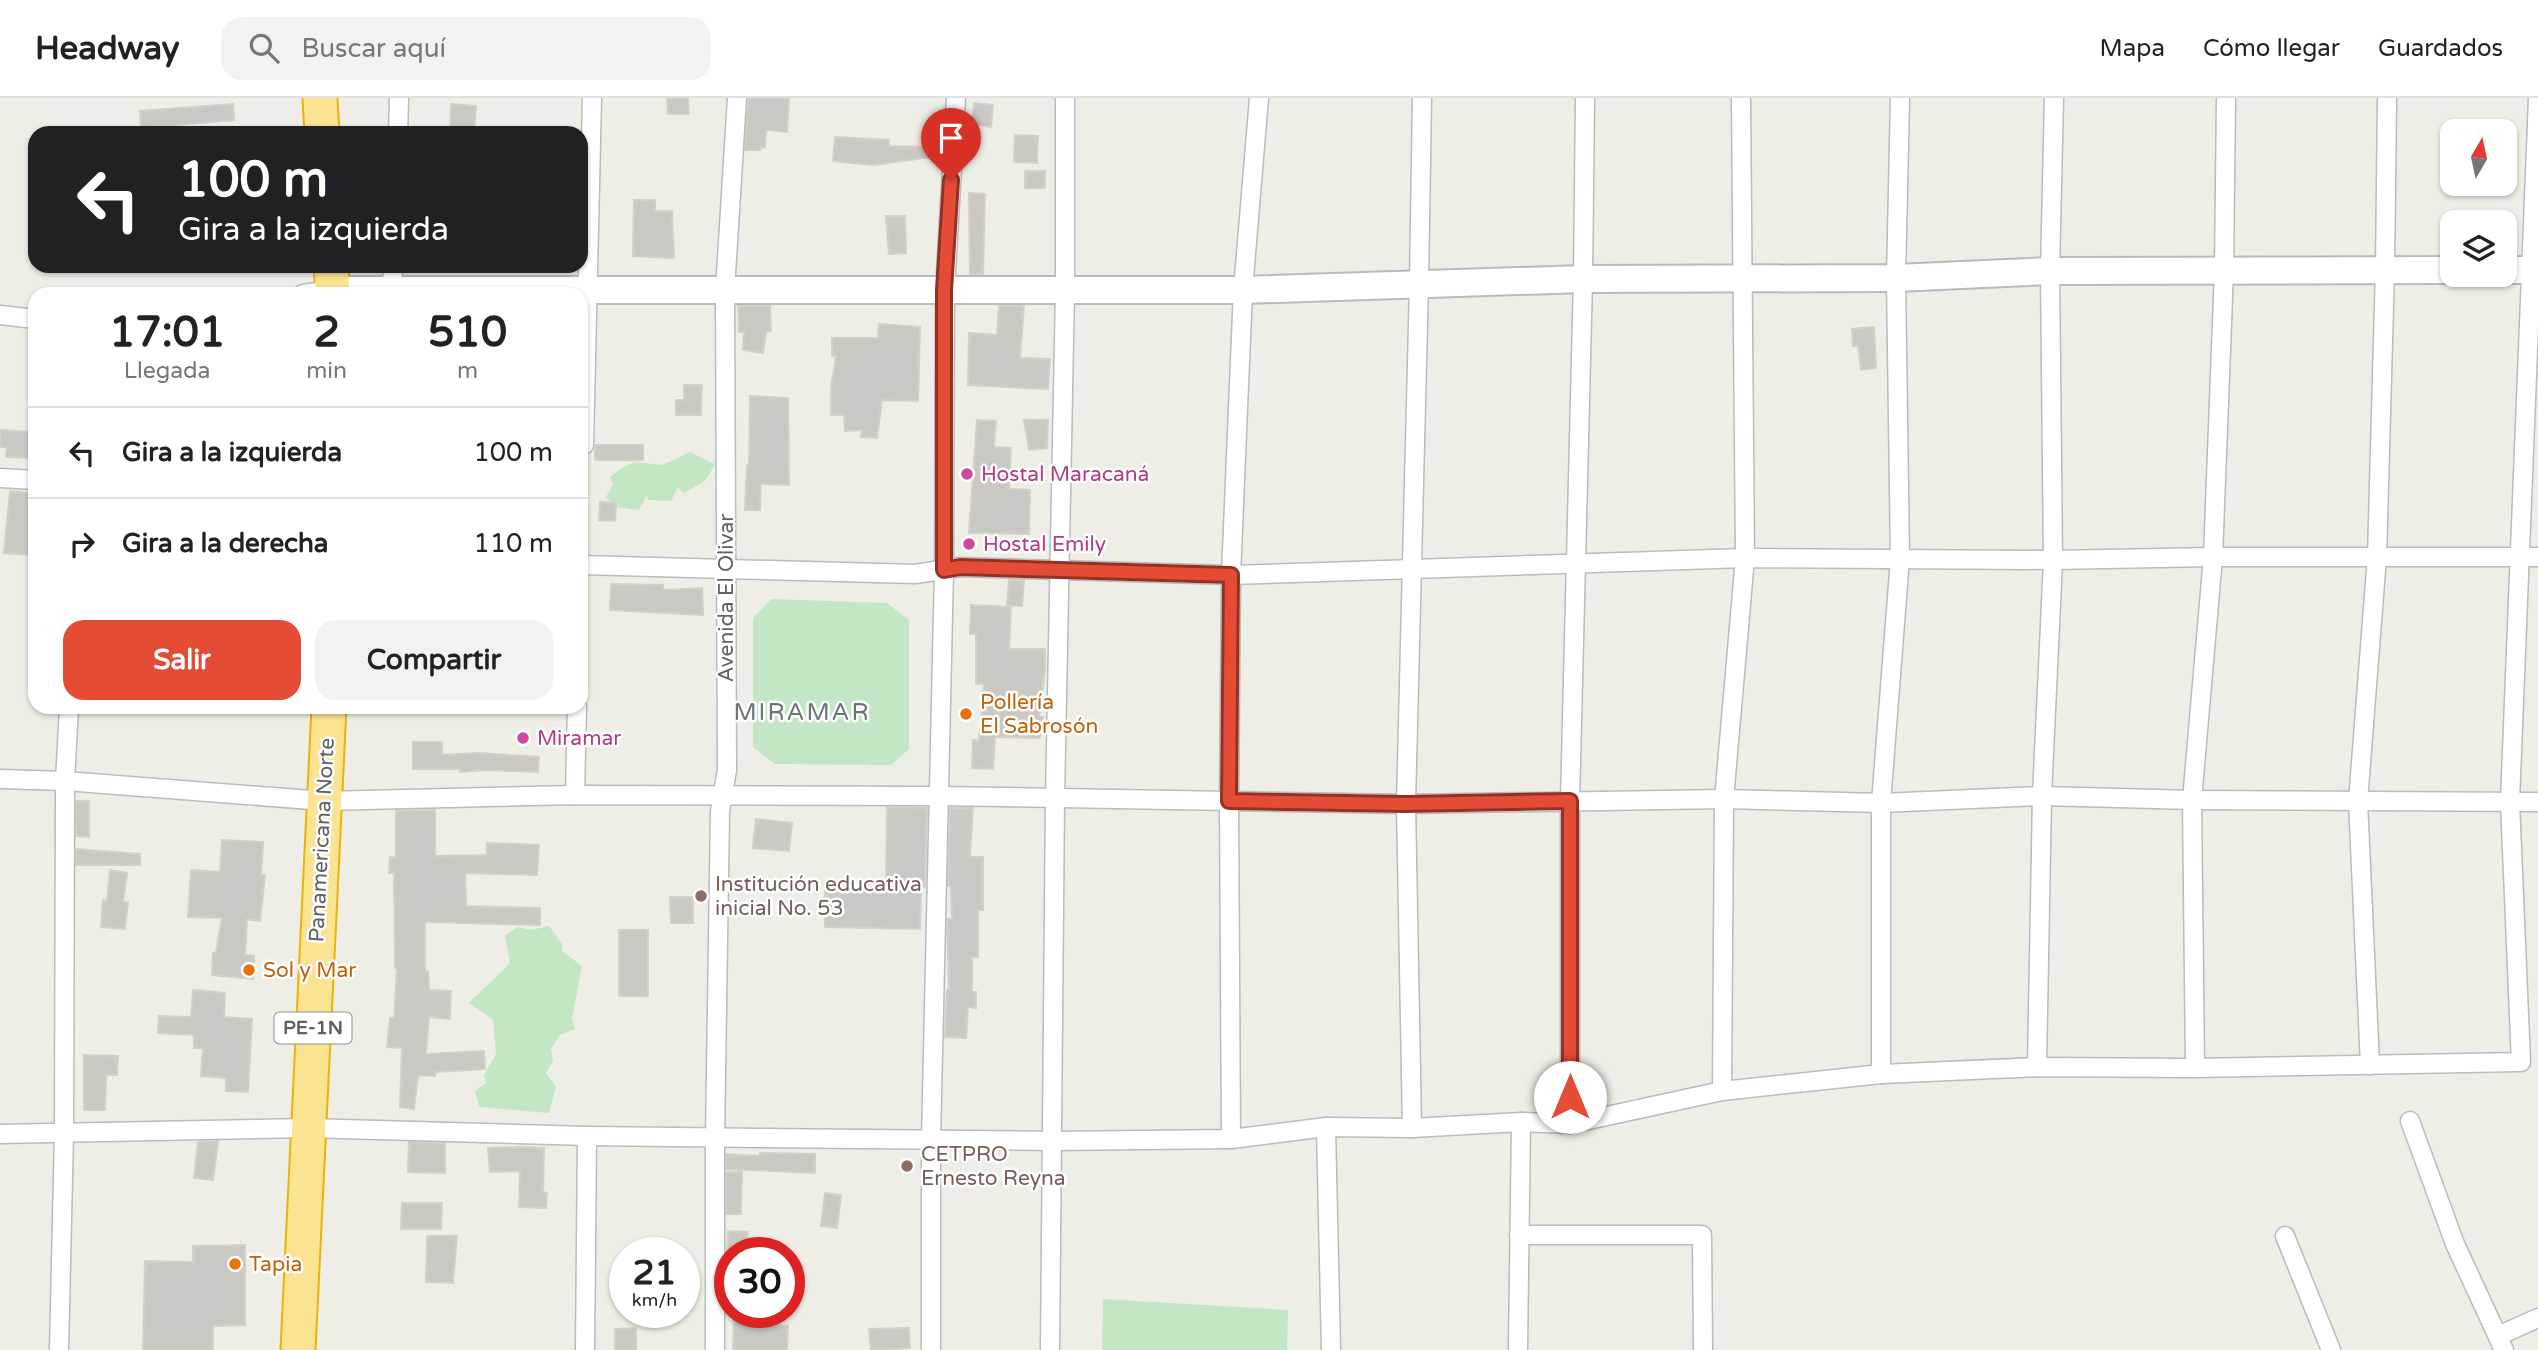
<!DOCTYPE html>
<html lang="es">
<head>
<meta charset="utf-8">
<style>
	:root { --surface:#fff; --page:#f2f2f2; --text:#222; --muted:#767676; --line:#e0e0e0; --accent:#e54c36 }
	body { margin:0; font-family:"Varela Round",sans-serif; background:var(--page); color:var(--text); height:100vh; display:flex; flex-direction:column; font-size:26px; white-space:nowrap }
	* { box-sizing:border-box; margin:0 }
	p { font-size:23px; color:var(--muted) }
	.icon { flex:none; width:38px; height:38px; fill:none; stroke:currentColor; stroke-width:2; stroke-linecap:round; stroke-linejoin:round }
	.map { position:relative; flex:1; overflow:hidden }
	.sheet { position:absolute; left:28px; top:189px; width:560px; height:427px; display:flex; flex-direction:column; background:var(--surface); border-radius:21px; box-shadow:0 2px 5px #0004 }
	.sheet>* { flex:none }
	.top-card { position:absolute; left:28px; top:28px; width:560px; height:147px; border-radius:21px; box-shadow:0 2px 5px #0004; background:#202124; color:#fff; overflow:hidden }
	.needle { width:46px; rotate:9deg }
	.buttons { position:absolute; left:2440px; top:21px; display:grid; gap:14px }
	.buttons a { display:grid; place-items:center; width:77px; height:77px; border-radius:14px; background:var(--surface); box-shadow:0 2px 5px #0004; font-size:35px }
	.speed { position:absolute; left:609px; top:1139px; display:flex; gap:14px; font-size:35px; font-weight:700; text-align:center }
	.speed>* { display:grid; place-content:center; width:91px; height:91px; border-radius:50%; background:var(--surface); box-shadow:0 2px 5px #0004; line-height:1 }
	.speed small { font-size:18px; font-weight:400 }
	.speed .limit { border:10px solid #d22; background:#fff; color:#111 }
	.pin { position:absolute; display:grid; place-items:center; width:60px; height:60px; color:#fff; margin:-72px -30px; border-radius:50% 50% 50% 0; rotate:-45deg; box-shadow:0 0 7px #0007 }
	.pin .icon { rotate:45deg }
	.me { position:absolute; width:77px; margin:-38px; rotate:0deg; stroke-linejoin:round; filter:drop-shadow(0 0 5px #0008) }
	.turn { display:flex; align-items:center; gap:24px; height:147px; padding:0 35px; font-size:32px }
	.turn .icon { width:91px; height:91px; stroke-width:2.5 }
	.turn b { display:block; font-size:49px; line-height:60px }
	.eta { display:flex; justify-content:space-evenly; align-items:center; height:119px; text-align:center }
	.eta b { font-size:42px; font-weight:800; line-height:49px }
	.primary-button { display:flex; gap:14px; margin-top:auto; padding:14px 35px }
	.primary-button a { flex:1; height:80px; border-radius:21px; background:var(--accent); color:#fff; font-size:28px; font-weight:800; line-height:80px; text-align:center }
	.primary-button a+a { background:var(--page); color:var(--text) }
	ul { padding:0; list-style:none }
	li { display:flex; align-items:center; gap:21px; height:91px; padding:0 35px; border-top:2px solid var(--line) }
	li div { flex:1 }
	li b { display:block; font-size:26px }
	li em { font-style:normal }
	header { display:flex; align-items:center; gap:42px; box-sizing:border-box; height:98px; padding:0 35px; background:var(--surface); border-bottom:2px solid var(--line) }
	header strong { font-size:33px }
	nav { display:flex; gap:38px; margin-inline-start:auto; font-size:24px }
	.search { width:490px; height:63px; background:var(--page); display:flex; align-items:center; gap:18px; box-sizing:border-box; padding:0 24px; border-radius:21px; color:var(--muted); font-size:26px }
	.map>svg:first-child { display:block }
</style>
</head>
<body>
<header>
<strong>Headway</strong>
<div class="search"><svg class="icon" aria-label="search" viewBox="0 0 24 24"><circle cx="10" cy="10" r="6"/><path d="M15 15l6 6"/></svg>Buscar aquí</div>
<nav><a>Mapa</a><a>Cómo llegar</a><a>Guardados</a></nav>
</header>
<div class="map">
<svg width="2538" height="1252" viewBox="0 0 2538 1252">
	<rect width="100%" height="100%" fill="#efeee6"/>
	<!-- green -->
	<g fill="#c3e6c5">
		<polygon points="690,354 715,366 706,382 684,395 678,389 671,403 648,402 647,397 639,412 615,409 606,399 613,387 610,379 622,370 634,364 662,367"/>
		<polygon points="771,501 887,505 909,522 909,651 891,667 775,666 753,649 753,520"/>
		<polygon points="549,828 562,846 562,853 582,868 572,921 575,931 560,937 551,951 553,963 546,975 556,989 549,1015 479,1009 475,993 486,985 484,977 496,956 493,922 469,905 510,865 505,837 518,829 531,832"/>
		<polygon points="1103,1201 1288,1212 1287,1252 1102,1252"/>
	</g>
	<!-- building -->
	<g fill="#cac8c3" stroke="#d4d0c4" stroke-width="2">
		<polygon points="667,0 688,0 689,16 668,16"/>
		<polygon points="748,0 789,0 787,34 766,32 765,50 760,49 760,52 745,52"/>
		<polygon points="974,5 993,7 991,29 972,26"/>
		<polygon points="233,6 234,22 141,30 140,13"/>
		<polygon points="451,6 476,8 474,35 450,33"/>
		<polygon points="1015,37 1038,38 1037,65 1014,64"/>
		<polygon points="835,39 889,42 889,48 938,49 939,58 874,67 833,63"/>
		<rect x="1025" y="73" width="20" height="17"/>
		<polygon points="969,95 985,96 983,176 970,176"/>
		<polygon points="634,102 655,102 655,113 672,113 674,160 633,158"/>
		<polygon points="886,118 905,118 906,155 889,156"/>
		<polygon points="738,208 770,208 771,233 766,234 763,255 743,252 744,234 739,234"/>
		<polygon points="999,208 1024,208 1020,260 1050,261 1048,291 968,287 969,235 997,237"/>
		<polygon points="879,226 920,229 918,303 882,302 877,340 861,339 862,332 845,333 844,317 831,317 831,290 836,258 832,258 832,240 878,240"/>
		<polygon points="1874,229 1876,270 1861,272 1858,248 1853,248 1852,231"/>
		<polygon points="684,287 702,287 701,317 676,317 676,302 684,302"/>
		<polygon points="750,298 788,300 789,387 761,386 760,412 745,412 747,367 749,367"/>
		<polygon points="977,322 996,323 994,349 1011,350 1009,391 1030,392 1029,436 969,435"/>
		<polygon points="1024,322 1048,322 1047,350 1029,352"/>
		<polygon points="0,332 33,334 33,360 6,359 7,349 0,349"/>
		<rect x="595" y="347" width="48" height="15"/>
		<polygon points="10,393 35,396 32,457 4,455"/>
		<polygon points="600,404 616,405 615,423 599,422"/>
		<polygon points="1009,482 1024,482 1022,508 1007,507"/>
		<polygon points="611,486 663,487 663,492 702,490 703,517 610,512"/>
		<polygon points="971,507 1011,509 1009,551 1045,551 1045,572 1039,619 1043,619 1040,640 995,639 993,671 972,670 973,642 979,643 984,586 976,586 976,536 970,536"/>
		<polygon points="413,644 442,644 442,657 480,655 539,659 538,674 486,672 460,674 460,671 413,671"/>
		<polygon points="76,703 89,703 89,739 76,738"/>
		<polygon points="887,709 927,710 925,789 921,789 920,831 825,829 825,792 886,793"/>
		<polygon points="950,710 973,710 970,759 983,759 983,812 978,812 978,859 972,859 972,894 976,894 976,910 968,909 966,940 945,939 947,892 949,892 947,821 952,821 951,788 948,788"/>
		<polygon points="435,712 435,758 487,757 487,745 539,747 537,777 465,775 466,808 540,810 540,827 425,824 425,873 428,873 429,892 451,893 450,921 429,919 426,956 484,953 485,971 435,974 435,978 418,977 414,1011 400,1009 402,950 387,949 390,920 394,920 397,870 395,870 394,775 389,775 390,759 396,760 396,713"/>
		<polygon points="756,721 792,725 789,753 753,750"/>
		<polygon points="222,742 263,744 261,777 265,777 260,823 247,821 245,857 254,858 253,881 212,877 213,855 216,855 222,820 188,819 191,772 220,774"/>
		<polygon points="76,751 140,756 140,767 76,767"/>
		<polygon points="110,772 127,775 123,804 128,804 125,831 101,829 103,802 107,803"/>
		<polygon points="670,799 693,799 693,825 671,825"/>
		<rect x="619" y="832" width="29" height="66"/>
		<polygon points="193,892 225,895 224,919 252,921 248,994 226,993 226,980 201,978 203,950 194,950 194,937 158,935 159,918 191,919"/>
		<polygon points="84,957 118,958 117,977 106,977 105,1012 84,1012"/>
		<polygon points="218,1043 213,1082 194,1080 198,1044"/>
		<polygon points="409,1044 445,1045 445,1075 408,1074"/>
		<polygon points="521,1049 544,1050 543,1094 547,1095 546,1110 519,1109 520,1073 490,1074 488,1050"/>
		<polygon points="760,1055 815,1056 815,1075 726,1071 726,1056 759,1058"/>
		<polygon points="726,1074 742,1074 741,1116 726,1116"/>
		<polygon points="825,1095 841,1097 837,1130 821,1128"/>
		<polygon points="402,1105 442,1105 441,1131 401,1131"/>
		<polygon points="728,1133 748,1134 746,1155 727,1155"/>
		<polygon points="427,1138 457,1138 453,1185 426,1184"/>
		<polygon points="245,1147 245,1227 213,1228 213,1252 143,1252 145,1163 193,1164 193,1148"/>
		<polygon points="734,1214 772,1214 772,1227 788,1228 787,1252 733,1252"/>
		<polygon points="636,1230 636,1252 615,1252 615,1231"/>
		<polygon points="909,1230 910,1250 871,1252 869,1231"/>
	</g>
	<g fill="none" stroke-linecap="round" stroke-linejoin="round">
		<defs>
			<g id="street">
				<polyline points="398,35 399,0"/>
				<polyline points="392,192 393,168"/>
				<polyline points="303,196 333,192"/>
				<polyline points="0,217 35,221"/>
				<polyline points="584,347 592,0"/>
				<polyline points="0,380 35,382"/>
				<polyline points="581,467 915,476 960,469 1231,477 1745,460 2053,462 2213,459 2538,459"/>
				<polyline points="0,681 65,683 324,703 575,697 938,698 1406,706 1724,701 1881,705 2042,698 2192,702 2538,704"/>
				<polyline points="575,697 577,609"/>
				<polyline points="2370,967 2358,703 2377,459 2385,172 2387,0"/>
				<polyline points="2037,969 2042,698 2053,462 2050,173 2054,0"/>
				<polyline points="2195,970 2192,702 2213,459 2224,173 2226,0"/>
				<polyline points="1881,976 1881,705 1900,461 1896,180 1900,0"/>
				<polyline points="1722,993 1881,976 2037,969 2195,970 2521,964 2510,704 2538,0"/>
				<polyline points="2410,1023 2455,1146 2504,1252"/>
				<polyline points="1570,1026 1570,703 1583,181 1585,0"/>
				<polyline points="1326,1029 1331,1252"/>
				<polyline points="1412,1030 1406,706 1419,185 1422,0"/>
				<polyline points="0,1036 308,1030 587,1038 1053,1043 1231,1041 1326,1029 1412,1030 1521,1024 1570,1026 1722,993 1724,701 1745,460 1741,0"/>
				<polyline points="1231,1041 1229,703 1231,477 1243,192 1259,0"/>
				<polyline points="1519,1137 1702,1137 1703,1252"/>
				<polyline points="2285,1138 2331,1252"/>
				<polyline points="2498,1238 2538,1220"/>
				<polyline points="59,1252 64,1036 65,683 69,609"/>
				<polyline points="585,1252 587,1038"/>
				<polyline points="715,1252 715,1040 720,713 727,672 725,192 737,0"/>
				<polyline points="931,1252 931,1042 944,472 945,192 956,0"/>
				<polyline points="1050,1252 1055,700 1065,192 1065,0"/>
				<polyline points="1518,1252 1521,1024"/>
			</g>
			<g id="secondary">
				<polyline points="2504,172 2538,172"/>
				<polyline points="333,192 1243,192 1583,181 1896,180 2050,173 2452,172"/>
			</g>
			<g id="highway">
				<polyline points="320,0 322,35"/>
				<polyline points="331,168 333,196"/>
				<polyline points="298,1252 329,609"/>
			</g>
		</defs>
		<!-- street casing -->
		<use href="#street" stroke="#b8bbbf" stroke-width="21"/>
		<!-- secondary casing -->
		<use href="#secondary" stroke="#b7babf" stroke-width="30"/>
		<!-- highway casing -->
		<use href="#highway" stroke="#efb106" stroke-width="37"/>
		<!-- street -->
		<use href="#street" stroke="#fff" stroke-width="18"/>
		<!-- secondary -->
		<use href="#secondary" stroke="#fff" stroke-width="26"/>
		<!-- highway -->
		<use href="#highway" stroke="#fae492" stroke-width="33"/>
	</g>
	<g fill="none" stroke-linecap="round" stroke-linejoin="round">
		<defs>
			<polyline id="route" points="951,82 944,192 944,472 960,469 1231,477 1229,703 1406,706 1570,703 1570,999"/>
		</defs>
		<!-- route casing -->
		<use href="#route" stroke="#953123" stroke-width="18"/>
		<!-- route -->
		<use href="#route" stroke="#e54c36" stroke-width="12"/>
	</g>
	<!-- markers -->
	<g fill="#d1479c" stroke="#fff" stroke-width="2.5">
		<circle cx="967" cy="376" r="7"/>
		<circle cx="969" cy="446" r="7"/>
		<circle cx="523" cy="640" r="7"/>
	</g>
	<g fill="#e8710a" stroke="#fff" stroke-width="2.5">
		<circle cx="966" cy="616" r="7"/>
		<circle cx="249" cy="872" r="7"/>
		<circle cx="235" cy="1166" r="7"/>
	</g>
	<g fill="#8d6e63" stroke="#fff" stroke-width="2.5">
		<circle cx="701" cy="798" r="7"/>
		<circle cx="907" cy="1068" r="7"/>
	</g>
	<g text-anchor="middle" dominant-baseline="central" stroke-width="5" stroke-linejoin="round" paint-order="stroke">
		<!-- shield labels -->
		<rect fill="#fff" stroke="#8e9094" stroke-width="2" x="274.5" y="914.5" width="77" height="31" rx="5"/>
		<g font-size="19" font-weight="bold" fill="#5d6166">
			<text x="313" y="930">PE-1N</text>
		</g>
		<!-- hotel labels -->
		<g font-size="21" fill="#b23c85" stroke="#fff" text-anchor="start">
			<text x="981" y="376">Hostal Maracaná</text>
			<text x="983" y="446">Hostal Emily</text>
			<text x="537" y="640">Miramar</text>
		</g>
		<!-- street labels -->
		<g font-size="21" fill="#5d6166" stroke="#fff">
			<text transform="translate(726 500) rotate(-90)">Avenida El Olivar</text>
			<text transform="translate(322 742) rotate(-87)">Panamericana Norte</text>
		</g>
		<!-- food labels -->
		<g font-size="21" fill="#c56008" stroke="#fff" text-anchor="start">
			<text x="980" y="604">Pollería<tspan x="980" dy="24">El Sabrosón</tspan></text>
			<text x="263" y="872">Sol y Mar</text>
			<text x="249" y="1166">Tapia</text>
		</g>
		<!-- education labels -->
		<g font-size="21" fill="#785e54" stroke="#fff" text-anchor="start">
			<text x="715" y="786">Institución educativa<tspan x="715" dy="24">inicial No. 53</tspan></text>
			<text x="921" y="1056">CETPRO<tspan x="921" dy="24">Ernesto Reyna</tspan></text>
		</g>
		<!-- quarter labels -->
		<g font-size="24" letter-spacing="2" fill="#6e7378" stroke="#fff">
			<text x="802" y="614">MIRAMAR</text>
		</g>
	</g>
</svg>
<div class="buttons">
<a><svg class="needle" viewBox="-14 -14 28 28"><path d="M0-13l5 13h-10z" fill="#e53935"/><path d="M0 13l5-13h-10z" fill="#767676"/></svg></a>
<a><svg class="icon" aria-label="layers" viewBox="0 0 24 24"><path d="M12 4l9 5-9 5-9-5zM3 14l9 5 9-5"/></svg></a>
</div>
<div class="speed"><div>21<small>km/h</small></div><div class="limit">30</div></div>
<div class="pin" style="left:951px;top:82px;background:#d93025"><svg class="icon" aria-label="arrive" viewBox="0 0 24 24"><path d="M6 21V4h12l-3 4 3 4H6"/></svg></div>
<svg class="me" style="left:1570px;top:999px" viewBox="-20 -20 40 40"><circle r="19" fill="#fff"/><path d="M0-13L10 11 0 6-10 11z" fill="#e54c36"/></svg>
<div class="top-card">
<div class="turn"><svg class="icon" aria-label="left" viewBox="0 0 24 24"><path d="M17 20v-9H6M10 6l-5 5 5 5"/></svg><div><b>100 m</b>Gira a la izquierda</div></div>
</div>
<section class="sheet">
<div class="eta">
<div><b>17:01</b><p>Llegada</p></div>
<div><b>2</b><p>min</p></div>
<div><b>510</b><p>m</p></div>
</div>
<ul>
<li><svg class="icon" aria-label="left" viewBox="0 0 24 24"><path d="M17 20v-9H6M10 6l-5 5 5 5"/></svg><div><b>Gira a la izquierda</b></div><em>100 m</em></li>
<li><svg class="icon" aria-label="right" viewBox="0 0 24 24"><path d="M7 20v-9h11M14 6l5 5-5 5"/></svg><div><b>Gira a la derecha</b></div><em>110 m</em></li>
</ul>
<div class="primary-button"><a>Salir</a><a>Compartir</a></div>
</section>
</div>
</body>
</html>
